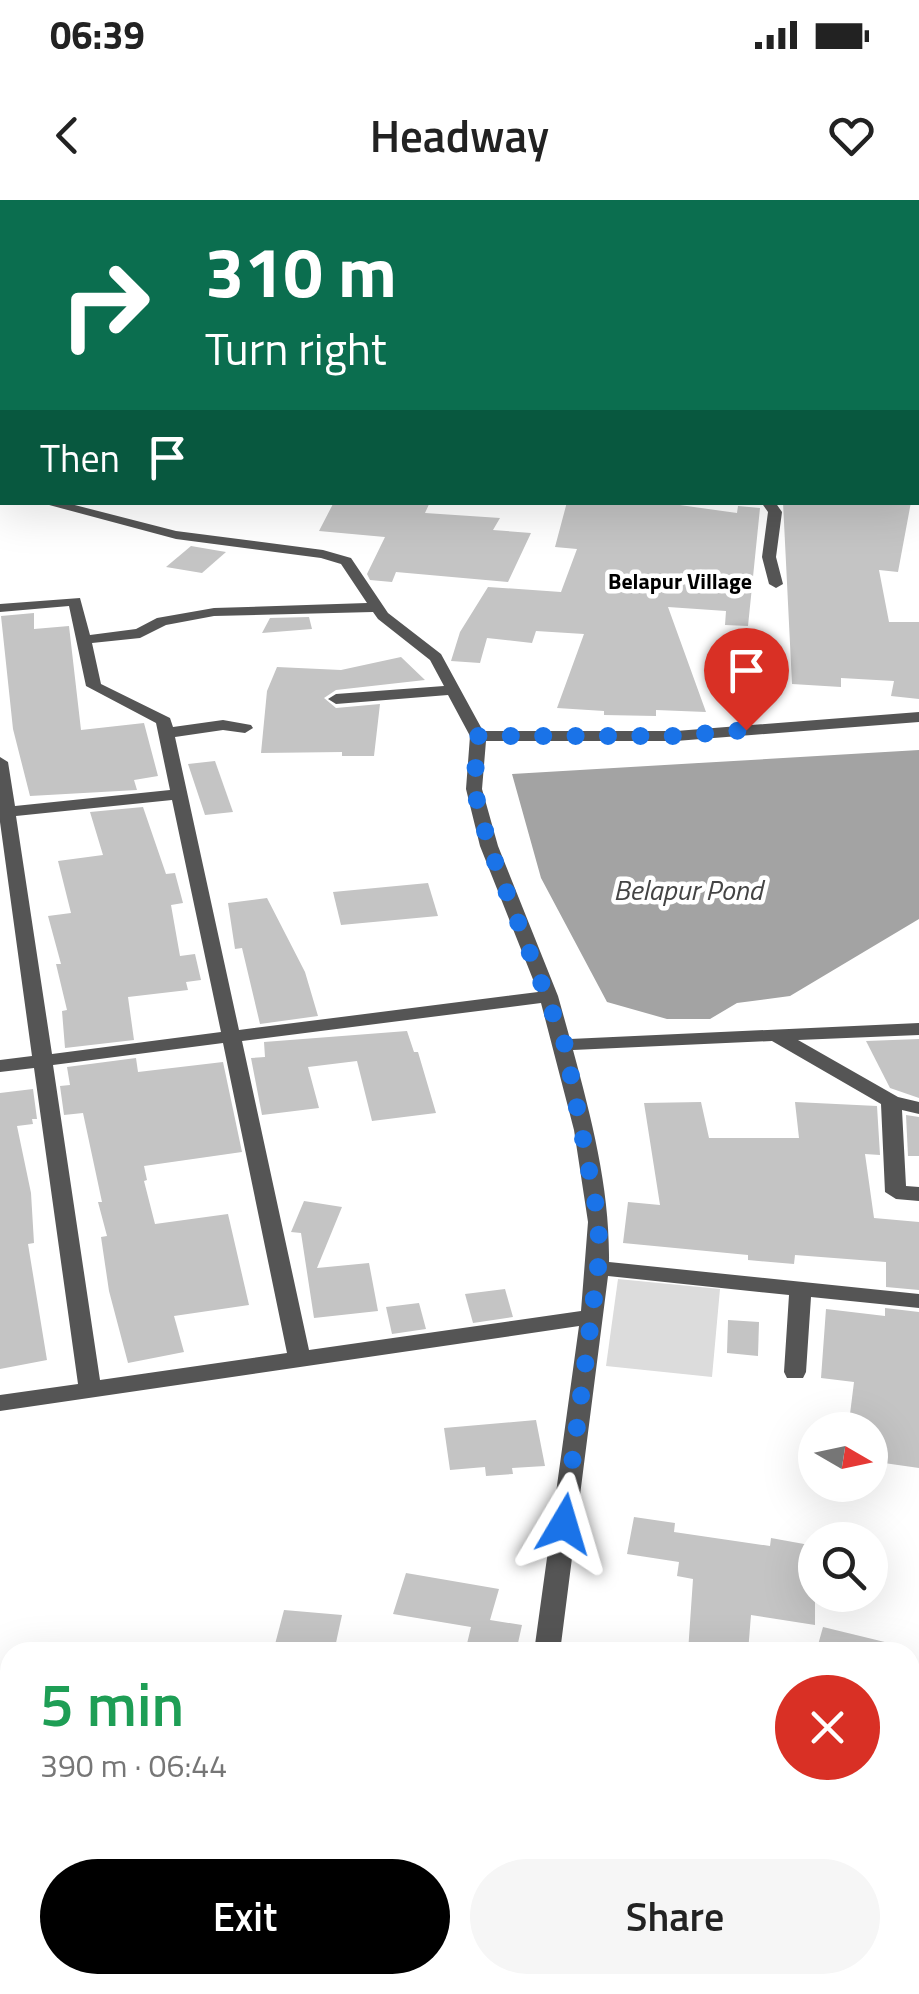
<!DOCTYPE html>
<html lang="en">
<head>
<meta charset="utf-8">
<style>
	:root { --surface:#fff; --page:#f6f6f6; --text:#222; --muted:#767676; --accent:#000 }
	body { margin:0; font-family:"Titillium Web",sans-serif; background:var(--page); color:var(--text); height:100vh; display:flex; flex-direction:column; font-size:38px; white-space:nowrap }
	* { box-sizing:border-box; margin:0 }
	p { font-size:32px; color:var(--muted) }
	.icon { flex:none; width:55px; height:55px; fill:none; stroke:currentColor; stroke-width:2; stroke-linecap:round; stroke-linejoin:round }
	.map { position:relative; flex:1; overflow:hidden }
	.drawer { position:absolute; left:0px; top:1442px; width:920px; height:352px; display:flex; flex-direction:column; background:var(--surface); border-radius:30px 30px 0 0; box-shadow:0 10px 40px #0002 }
	.drawer>* { flex:none }
	.top-card { position:absolute; left:0px; top:0px; width:920px; height:305px; box-shadow:0 10px 40px #0002; background:#0b6e4f; color:#fff; overflow:hidden }
	.needle { width:65px; rotate:99deg }
	.buttons { position:absolute; left:798px; top:1212px; display:grid; gap:20px }
	.buttons a { display:grid; place-items:center; width:90px; height:90px; border-radius:50%; background:var(--surface); box-shadow:0 10px 40px #0002; font-size:50px }
	.pin { position:absolute; display:grid; place-items:center; width:85px; height:85px; color:#fff; margin:-102px -42px; border-radius:50% 50% 50% 0; rotate:-45deg; box-shadow:0 0 10px #0007 }
	.pin .icon { rotate:45deg }
	.me { position:absolute; width:110px; margin:-55px; rotate:7deg; stroke-linejoin:round; filter:drop-shadow(0 0 8px #0008) }
	.turn { display:flex; align-items:center; gap:35px; height:210px; padding:0 40px; font-size:45px }
	.turn .icon { width:130px; height:130px; stroke-width:2.5 }
	.turn b { display:block; font-size:70px; line-height:85px }
	.then { display:flex; align-items:center; height:95px; padding:0 40px; background:#0003; gap:20px; font-size:38px }
	.round { display:grid; place-items:center; flex:none; width:105px; height:105px; border-radius:52px; background:var(--page) }
	.summary { display:flex; align-items:center; justify-content:space-between; height:170px; padding:0 40px }
	h1 { font-size:60px; font-weight:600; line-height:75px; color:#1e9e55 }
	.primary-button { display:flex; gap:20px; margin-top:auto; padding:20px 40px }
	.primary-button a { flex:1; height:115px; border-radius:60px; background:var(--accent); color:#fff; font-size:40px; font-weight:600; line-height:115px; text-align:center }
	.primary-button a+a { background:var(--page); color:var(--text) }
	.status { display:flex; justify-content:space-between; align-items:center; height:70px; padding:0 50px; background:var(--surface); direction:ltr }
	.status svg { height:28px; fill:currentColor }
	header { display:flex; justify-content:space-between; align-items:center; height:130px; padding:0 40px; background:var(--surface); font-size:45px; font-weight:600 }
	.map>svg:first-child { display:block }
</style>
</head>
<body>
<div class="status"><b>06:39</b><svg viewBox="0 0 49 12"><path d="M0 12V9h3v3zM5 12V6h3v6zM10 12V3h3v9zM15 12V0h3v12zM26 1h20v11H26zM47 4h2v5h-2z"/></svg></div>
<header><svg class="icon" aria-label="back" viewBox="0 0 24 24"><path d="M15 5l-7 7 7 7"/></svg>Headway<svg class="icon" aria-label="heart" viewBox="0 0 24 24"><path d="M12 20l-8-8c-3-5 5-10 8-4 3-6 11-1 8 4z"/></svg></header>
<div class="map">
<svg width="919" height="1794" viewBox="0 0 919 1794">
	<rect width="100%" height="100%" fill="#fff"/>
	<!-- green -->
	<polygon fill="#dcdcdc" points="618,1079 720,1089 712,1177 606,1166"/>
	<!-- water -->
	<g fill="#a3a3a3">
		<polygon points="254,0 919,0 919,44 918,2"/>
		<polygon points="919,550 919,719 790,796 737,803 710,819 667,819 607,802 541,678 512,574"/>
	</g>
	<!-- building -->
	<g fill="#c4c4c4">
		<polygon points="334,302 430,302 425,313 500,318 493,330 531,333 508,382 396,372 392,382 370,380 367,374 385,337 319,331"/>
		<polygon points="567,302 658,302 737,313 738,306 760,308 748,426 725,425 726,411 668,407 706,512 656,510 656,516 604,515 604,511 557,508 584,434 536,431 532,443 487,438 480,463 451,461 460,432 488,387 561,392 577,349 555,347"/>
		<polygon points="783,302 911,302 898,372 879,370 889,422 919,422 919,499 891,496 894,481 841,478 841,487 792,484"/>
		<polygon points="191,346 226,352 202,373 166,367"/>
		<polygon points="34,413 34,429 69,426 81,530 144,523 158,576 134,580 137,590 30,596 13,529 1,416"/>
		<polygon points="309,417 312,429 262,433 270,418"/>
		<polygon points="401,457 425,480 336,490 324,498 336,508 380,504 374,556 342,556 342,552 261,553 267,491 277,467 341,470"/>
		<polygon points="215,561 233,612 205,615 188,564"/>
		<polygon points="143,607 166,674 175,673 183,703 171,705 180,756 195,754 201,780 186,782 188,790 128,797 134,840 65,848 62,811 67,810 56,764 61,764 48,716 71,713 58,661 103,655 90,612"/>
		<polygon points="428,683 438,716 341,725 333,692"/>
		<polygon points="267,698 305,772 318,816 260,824 242,748 235,749 228,703"/>
		<polygon points="407,831 414,852 418,852 436,913 372,921 357,861 308,867 319,908 262,915 251,858 265,857 264,842"/>
		<polygon points="919,839 919,898 890,888 866,841"/>
		<polygon points="136,858 138,872 223,862 242,952 144,966 147,980 144,981 155,1024 228,1014 249,1105 174,1116 184,1152 128,1163 109,1091 101,1037 107,1036 98,1002 102,1002 83,913 64,915 60,886 70,885 67,867"/>
		<polygon points="33,889 37,919 32,919 33,924 17,926 31,993 34,1043 28,1044 47,1160 0,1169 0,893"/>
		<polygon points="701,902 709,938 799,938 795,902 877,906 880,955 865,954 874,1018 919,1022 919,1090 886,1087 886,1062 795,1055 794,1064 748,1060 748,1055 623,1043 628,1002 660,1005 644,903"/>
		<polygon points="906,915 919,917 919,956 908,956"/>
		<polygon points="304,1001 342,1007 317,1068 369,1063 378,1111 314,1118 301,1033 291,1032"/>
		<polygon points="505,1089 513,1117 473,1123 465,1094"/>
		<polygon points="419,1103 426,1129 392,1134 386,1107"/>
		<polygon points="885,1108 919,1112 919,1268 870,1261 870,1230 848,1230 854,1182 821,1178 826,1109 885,1116"/>
		<polygon points="728,1120 759,1122 758,1156 727,1153"/>
		<polygon points="536,1220 545,1266 512,1268 513,1274 486,1276 485,1267 450,1270 444,1228"/>
		<polygon points="634,1317 675,1323 674,1332 770,1346 771,1338 815,1346 815,1425 751,1415 748,1452 688,1452 693,1379 677,1376 679,1362 627,1354"/>
		<polygon points="406,1373 499,1389 490,1420 522,1425 516,1452 465,1452 471,1427 393,1414"/>
		<polygon points="284,1410 342,1415 334,1452 273,1452"/>
		<polygon points="823,1427 893,1444 892,1452 816,1452"/>
	</g>
	<g fill="none" stroke-linecap="round" stroke-linejoin="round">
		<defs>
			<g id="trunk">
				<rect x="0" y="135" width="2" height="10"/>
				<rect x="0" y="165" width="2" height="10"/>
				<rect x="918" y="188" width="1" height="10"/>
			</g>
		</defs>
		<!-- trunk casing -->
		<use href="#trunk" stroke="#dbdbdb" stroke-width="4"/>
		<!-- minor -->
		<g fill="#555" fill-rule="evenodd">
			<rect x="0" y="196" width="2" height="8"/>
			<rect x="918" y="239" width="1" height="8"/>
			<polygon points="0,290 2,291 2,299 0,299"/>
			<path d="M38,302H63L176,331L323,350L351,358L388,413L441,454L483,531H676L919,512V522L676,541H486L482,589L498,646L558,796L570,839L919,823V835L798,840L898,897L919,902V914L902,910L906,986L919,987V1001L896,999L885,992L881,904L772,841L573,850C592,920 610,990 609,1062L919,1094V1108L811,1097L806,1172L803,1178H787L784,1172L789,1095L608,1076L560,1452H534L579,1126L0,1211V1195L78,1184L34,868L0,872V860L32,856L0,622V557L8,562L15,606L170,590L156,523L86,486L69,406L0,412V404L80,398L90,435L136,429L157,418L214,408L367,403L341,364L321,358L176,339ZM373,412L378,419L430,460L444,486L336,494L328,499L336,504L448,495L470,536L466,589L480,646L538,792L239,830L175,537L223,530L245,533L253,528L251,525L223,520L173,527L170,518L101,484L92,443L140,438L166,425L214,416ZM172,600L221,832L52,854L16,616ZM541,803L574,930L588,1022L581,1111L309,1150L242,841ZM223,843L287,1153L100,1180L53,865Z"/>
			<polygon points="761,302 775,302 782,312 776,357 783,384 776,388 769,384 762,357 768,312"/>
			<polygon points="910,1629 919,1632 919,1656 910,1653"/>
			<polygon points="498,1785 528,1785 527,1794 497,1794"/>
		</g>
		<!-- trunk -->
		<use href="#trunk" fill="#000" fill-rule="evenodd"/>
	</g>
	<g fill="none" stroke-linecap="round" stroke-linejoin="round">
		<!-- route -->
		<polyline stroke="#1a73e8" stroke-width="18" stroke-dasharray="0 32.4" points="564,1324 598,1068 599,1022 565,845 489,646 474,589 478,536 676,536 746,530"/>
	</g>
	<g text-anchor="middle" dominant-baseline="central" stroke-width="9" stroke-linejoin="round" paint-order="stroke">
		<!-- far-neighbourhood labels -->
		<g font-size="22" font-weight="bold" fill="#000" stroke="#fff">
			<text x="680" y="381">Belapur Village</text>
		</g>
		<!-- water labels -->
		<g font-size="28" font-style="italic" fill="#444" stroke="#fff">
			<text x="688" y="689">Belapur Pond</text>
		</g>
	</g>
</svg>
<div class="buttons">
<a><svg class="needle" viewBox="-14 -14 28 28"><path d="M0-13l5 13h-10z" fill="#e53935"/><path d="M0 13l5-13h-10z" fill="#767676"/></svg></a>
<a><svg class="icon" aria-label="search" viewBox="0 0 24 24"><circle cx="10" cy="10" r="6"/><path d="M15 15l6 6"/></svg></a>
</div>
<div class="pin" style="left:746px;top:530px;background:#d93025"><svg class="icon" aria-label="arrive" viewBox="0 0 24 24"><path d="M6 21V4h12l-3 4 3 4H6"/></svg></div>
<svg class="me" style="left:564px;top:1324px" viewBox="-20 -20 40 40"><path d="M0-17L14 15 0 8-14 15z" fill="#1a73e8" stroke="#fff" stroke-width="4"/></svg>
<div class="top-card">
<div class="turn"><svg class="icon" aria-label="right" viewBox="0 0 24 24"><path d="M7 20v-9h11M14 6l5 5-5 5"/></svg><div><b>310 m</b>Turn right</div></div>
<div class="then">Then<svg class="icon" aria-label="arrive" viewBox="0 0 24 24"><path d="M6 21V4h12l-3 4 3 4H6"/></svg></div>
</div>
<section class="drawer">
<div class="summary"><div><h1>5 min</h1><p>390 m · 06:44</p></div><a class="round" style="background:#d93025;color:#fff"><svg class="icon" aria-label="close" viewBox="0 0 24 24"><path d="M6 6l12 12M18 6L6 18"/></svg></a></div>
<div class="primary-button"><a>Exit</a><a>Share</a></div>
</section>
</div>
</body>
</html>
